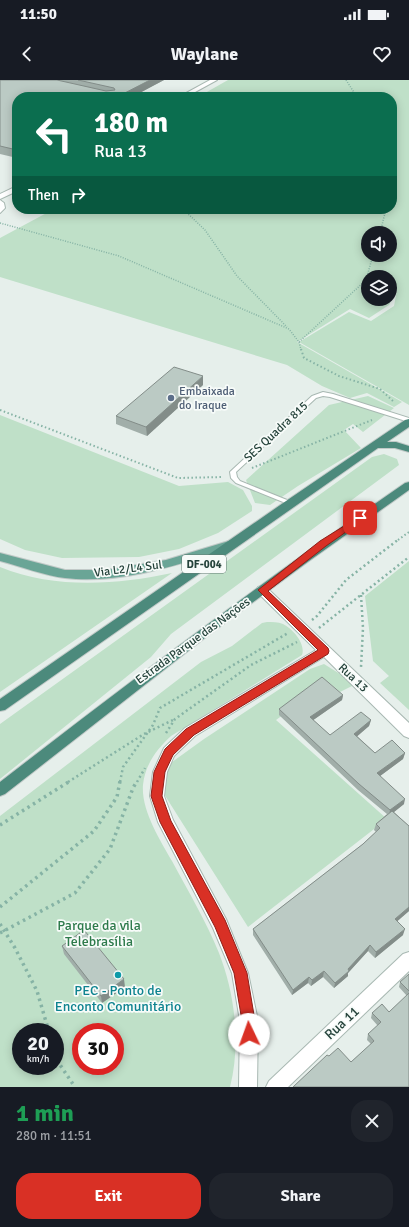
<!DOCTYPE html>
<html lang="en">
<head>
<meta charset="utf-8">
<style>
	:root { --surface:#171b24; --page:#20242c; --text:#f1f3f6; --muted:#9ea1a6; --accent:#d93025 }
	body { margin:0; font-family:Signika,sans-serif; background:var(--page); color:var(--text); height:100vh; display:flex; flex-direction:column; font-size:15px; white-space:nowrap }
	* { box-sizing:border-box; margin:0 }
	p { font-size:13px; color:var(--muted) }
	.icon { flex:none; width:22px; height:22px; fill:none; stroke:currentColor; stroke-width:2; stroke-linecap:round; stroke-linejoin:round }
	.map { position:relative; height:1007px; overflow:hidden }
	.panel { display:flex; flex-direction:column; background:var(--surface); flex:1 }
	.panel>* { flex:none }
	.guide { position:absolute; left:12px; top:12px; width:385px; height:122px; border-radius:16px; box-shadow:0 2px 10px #0003; background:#0b6e4f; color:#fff; overflow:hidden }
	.tools { position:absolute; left:361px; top:146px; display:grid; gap:8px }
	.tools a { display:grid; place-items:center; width:36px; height:36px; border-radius:50%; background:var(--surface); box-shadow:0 2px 10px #0003; font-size:20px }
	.speed { position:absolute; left:12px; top:943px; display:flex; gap:8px; font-size:20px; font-weight:700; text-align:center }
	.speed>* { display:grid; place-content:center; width:52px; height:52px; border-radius:50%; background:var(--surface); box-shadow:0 2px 10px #0003; line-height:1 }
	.speed small { font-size:10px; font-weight:400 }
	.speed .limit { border:6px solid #d22; background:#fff; color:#111 }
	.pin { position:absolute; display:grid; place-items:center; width:34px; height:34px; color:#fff; margin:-17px; border-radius:8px; box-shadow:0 2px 6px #0006 }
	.me { position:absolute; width:44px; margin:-22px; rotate:357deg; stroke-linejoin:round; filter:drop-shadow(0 0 3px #0008) }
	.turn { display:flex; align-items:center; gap:14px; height:84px; padding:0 16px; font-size:18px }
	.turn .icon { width:52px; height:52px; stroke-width:2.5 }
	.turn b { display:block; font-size:28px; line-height:34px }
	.then { display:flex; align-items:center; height:38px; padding:0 16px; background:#0003; gap:8px; font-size:15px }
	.round { display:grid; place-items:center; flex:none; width:42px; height:42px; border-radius:16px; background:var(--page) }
	.overview { display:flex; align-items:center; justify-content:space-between; height:68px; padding:0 16px }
	h1 { font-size:24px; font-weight:800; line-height:30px; color:#1e9e55 }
	.cta { display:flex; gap:8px; margin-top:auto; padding:8px 16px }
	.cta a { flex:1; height:46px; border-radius:16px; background:var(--accent); color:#fff; font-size:16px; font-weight:800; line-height:46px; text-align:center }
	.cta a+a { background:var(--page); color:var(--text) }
	.status { display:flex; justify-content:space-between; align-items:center; height:28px; padding:0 20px; background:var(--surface); direction:ltr }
	.status svg { height:11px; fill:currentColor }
	header { display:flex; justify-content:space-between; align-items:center; height:52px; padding:0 16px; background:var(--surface); font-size:18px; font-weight:800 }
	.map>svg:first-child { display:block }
</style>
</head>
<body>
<div class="status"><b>11:50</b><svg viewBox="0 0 49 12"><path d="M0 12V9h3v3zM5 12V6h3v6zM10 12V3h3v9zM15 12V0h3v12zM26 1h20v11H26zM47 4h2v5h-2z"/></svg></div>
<header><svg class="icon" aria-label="back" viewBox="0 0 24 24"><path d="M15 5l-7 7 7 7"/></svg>Waylane<svg class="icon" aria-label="heart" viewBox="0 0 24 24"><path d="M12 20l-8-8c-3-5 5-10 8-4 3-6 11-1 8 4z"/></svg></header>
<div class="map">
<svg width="409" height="1007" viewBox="0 0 409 1007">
	<rect width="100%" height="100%" fill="#e6efeb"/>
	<!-- green -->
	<g fill="#bfe0c8" fill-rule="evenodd">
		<path d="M228,0H409V325L299,262L349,232L371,241L394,226L397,210L389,225L369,238L350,229L297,262L402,322L394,327L367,313L350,318L322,306L287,285L0,197V158L54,129H392V17H198ZM368,153H390V175H368ZM368,197H390V219H368Z"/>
		<polygon points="368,316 394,328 363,352 353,344 344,350 361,368 298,406 270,425 255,423 246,400 329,325"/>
		<polygon points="0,335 179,406 228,402 243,410 252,426 252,431 218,453 179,469 139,477 62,478 25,470 0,459"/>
		<polygon points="384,374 397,379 399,385 171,554 151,577 0,699 0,644 372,377"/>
		<polygon points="409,481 409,630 380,603 389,596 373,581 365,516"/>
		<path d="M0,487C54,509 116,505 172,493L0,612Z"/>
		<path d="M267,542C272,542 278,542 283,544C293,549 306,564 302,575L171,656C156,670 145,685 143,705C141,730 160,760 172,781C188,811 206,841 219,873C235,914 241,964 230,1007H0V736L201,582L232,566L262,543ZM21,952H55V986H21ZM81,952H115V986H81Z"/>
		<polygon points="324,584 356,604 340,612 328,602 276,640 387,739 248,847 164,714 168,685 204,659 310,589"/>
	</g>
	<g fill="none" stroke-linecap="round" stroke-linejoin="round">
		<defs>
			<g id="service">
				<polygon points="0,120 4,123 5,128 0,133"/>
				<polygon points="323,312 333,314 409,338 409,342 330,317 323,316 316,318 236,392 237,397 240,401 292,422 293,423 292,424 288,424 236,403 231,398 230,392 231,391 312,316"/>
			</g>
			<g id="minor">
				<polygon points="262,506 266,507 409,643 409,658 404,656 324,577 195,656 174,676 167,692 164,716 173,740 226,839 248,893 258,941 257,1007 239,1007 240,941 232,893 213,848 158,742 150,716 153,692 164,668 185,648 316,570 258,513 256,510 258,507"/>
				<polygon points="409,872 409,891 288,1007 266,1007 269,1001 403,874"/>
			</g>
			<g id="tertiary">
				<polygon points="210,0 217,0 186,17 179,17"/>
				<polygon points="17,106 17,111 0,119 0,114"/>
			</g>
			<path id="primary" d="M232,460L236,461L238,464L236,467C184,483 120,505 65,498C46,496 19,486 0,481V473L65,490H106L166,480Z"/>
			<g id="trunk">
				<polygon points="409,339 409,347 387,362 396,362 409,366 409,372 395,368 378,368 5,630 0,631 0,619 286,421 405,340"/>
				<path d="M409,402V410L309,481L206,557L5,714L0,716V702C133,599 267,498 405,403Z"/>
			</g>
		</defs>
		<!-- service casing -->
		<use href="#service" stroke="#a8b8b2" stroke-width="2"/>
		<!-- minor casing -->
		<use href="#minor" stroke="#a8b8b2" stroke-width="2"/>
		<!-- tertiary casing -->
		<use href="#tertiary" stroke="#a8b8b2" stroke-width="2"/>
		<!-- primary casing -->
		<use href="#primary" stroke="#c2cac8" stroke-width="2"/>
		<!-- trunk casing -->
		<use href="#trunk" stroke="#c2cac8" stroke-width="2"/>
		<!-- path-far3 -->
		<g stroke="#86b3a5" stroke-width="1.5" stroke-dasharray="1 1.5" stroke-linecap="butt">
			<polyline points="346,0 357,17"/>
			<polyline points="183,129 205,150 237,196 287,247"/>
			<polyline points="0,143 119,176 289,249 299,262 301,270"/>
			<polyline points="380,153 386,129"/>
			<polyline points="299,262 366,200 373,175"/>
		</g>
		<!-- path-far2 -->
		<g stroke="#86b3a5" stroke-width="2" stroke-dasharray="1.5 2.5" stroke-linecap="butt">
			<polyline points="301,269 304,278 339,296 380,309 394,322"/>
			<polyline points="0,330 178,398 223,397"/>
			<polyline points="252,388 372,340"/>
			<polyline points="398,460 409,452"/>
		</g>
		<!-- path-far1 -->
		<g stroke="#86b3a5" stroke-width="2.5" stroke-dasharray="2 3" stroke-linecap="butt">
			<polyline points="361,515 363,548 361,587"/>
			<polyline points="312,540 317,536 346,500 399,459"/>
			<polyline points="319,548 409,477"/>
			<polyline points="166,653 175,639 251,585 297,562"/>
			<polyline points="68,702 144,654 175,639"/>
			<polyline points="120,702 123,687 153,645 160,628 288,553"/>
			<polyline points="137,702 145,688"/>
		</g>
		<!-- path -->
		<g stroke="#86b3a5" stroke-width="3.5" stroke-dasharray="2.5 4" stroke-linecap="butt">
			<polyline points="0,745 70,701"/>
			<polyline points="0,827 94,751 117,717 120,701"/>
			<polyline points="0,844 15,868 37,911 49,952"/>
			<polyline points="0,853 75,813 110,769 133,708 137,701"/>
			<polyline points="55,974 56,979 75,1007"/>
		</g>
		<!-- service -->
		<use href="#service" fill="#fff" fill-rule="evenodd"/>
		<!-- minor -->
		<use href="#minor" fill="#fff" fill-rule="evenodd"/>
		<!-- tertiary -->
		<use href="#tertiary" fill="#fff" fill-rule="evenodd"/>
		<!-- primary -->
		<use href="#primary" fill="#6aa596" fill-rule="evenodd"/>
		<!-- trunk -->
		<use href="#trunk" fill="#4c8a7c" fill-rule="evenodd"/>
	</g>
	<!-- wall -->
	<g fill="#a1aea9">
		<polygon points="0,0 164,0 132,17 17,17 17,78 0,74"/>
		<polygon points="203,305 147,356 116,344 116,336"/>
		<polygon points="343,615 342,620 313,640 330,655 371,640 369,646 357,656 375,673 405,673 403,679 380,696 404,724 394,732 409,746 409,831 397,841 403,855 375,878 368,871 348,893 348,896 334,908 323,897 311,906 308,903 292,915 253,855 253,849 363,764 376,752 374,750 376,744 387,734 358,710 279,635 279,629"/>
		<polygon points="62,866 125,907 102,923 64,874"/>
		<polygon points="409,894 409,1007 329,976 351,982 371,964 367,960 368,954 378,946 371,938 372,933 389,932 407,916 399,907 400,902"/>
	</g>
	<!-- shaded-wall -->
	<g fill="#838d89">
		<polygon points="150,0 164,0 132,17 117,17"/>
		<polygon points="203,296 203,305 147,356 146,347"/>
		<polygon points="343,615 342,620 309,643 310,637"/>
		<polygon points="371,640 369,646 353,660 354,654"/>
		<polygon points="405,673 403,679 376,699 377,693"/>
		<polygon points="405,719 404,724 389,736 390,730"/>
		<polygon points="409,827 409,831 393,845 395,839"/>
		<polygon points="405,849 403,855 375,878 376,872"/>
		<polygon points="370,865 368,871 348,893 348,896 334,908 335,903"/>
		<polygon points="324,891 323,897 311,906 312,900"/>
		<polygon points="309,897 308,903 292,915 293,910"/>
		<polygon points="124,899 125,907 102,923 101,916"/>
	</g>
	<!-- building -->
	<g fill="#bbcac4" stroke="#838d89">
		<polygon points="0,0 57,0 106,11 115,10 114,8 78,0 150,0 117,17 17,17 17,70 0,66"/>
		<polygon points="174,287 203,296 146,347 116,336"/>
		<polygon points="322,597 343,615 310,637 330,655 361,632 371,640 354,654 375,673 392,660 405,673 377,693 405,719 390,730 359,704 279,629"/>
		<polygon points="392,731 409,746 409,827 395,839 405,849 376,872 370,865 348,889 349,891 335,903 324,891 312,900 309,897 293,910 253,849 363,764 380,748 376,744"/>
		<polygon points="84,850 124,899 101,916 62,866"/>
		<polygon points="409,894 409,911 400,902"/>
		<polygon points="409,913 409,1007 293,1007 327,975 329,976 338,968 351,982 374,961 368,954 381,942 372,933 382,924 389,932"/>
	</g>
	<!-- route -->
	<polygon fill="#d93025" stroke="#8d1f18" points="360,436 364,438 363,440 326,466 268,511 328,568 329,571 328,574 194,655 173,675 165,692 162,716 171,741 225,840 247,893 255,941 255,954 253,959 249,961 244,959 242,954 242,941 234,893 215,847 160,742 151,716 154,692 165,669 186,649 318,570 258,510 320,461"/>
	<!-- markers -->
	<circle fill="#5c6f8a" stroke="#f7fbf9" stroke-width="1.5" cx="171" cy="318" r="4"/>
	<circle fill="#0f9aa8" stroke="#f7fbf9" stroke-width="1.5" cx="118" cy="895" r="4"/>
	<g text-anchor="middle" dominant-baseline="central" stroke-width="3.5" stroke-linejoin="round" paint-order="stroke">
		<!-- shield labels -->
		<rect fill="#f7fbf9" stroke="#637a73" stroke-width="1" x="182" y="475" width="44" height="18" rx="3"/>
		<g font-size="11" font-weight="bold" fill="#24423a">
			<text x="204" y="484">DF-004</text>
		</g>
		<!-- service labels -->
		<g font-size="12" fill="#4e5e75" stroke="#f7fbf9" text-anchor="start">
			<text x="179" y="311">Embaixada<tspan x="179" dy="14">do Iraque</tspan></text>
		</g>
		<!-- street labels -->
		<g font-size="12" fill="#24423a" stroke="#f7fbf9">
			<text transform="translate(276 352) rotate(-43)">SES Quadra 815</text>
			<text transform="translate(128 489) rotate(-7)">Via L2/L4 Sul</text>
			<text transform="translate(193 561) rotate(-36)">Estrada Parque das Nações</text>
			<text transform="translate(353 598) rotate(43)">Rua 13</text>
		</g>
		<!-- near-park labels -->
		<g font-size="14" fill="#2d7a4b" stroke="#f7fbf9">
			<text x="99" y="845">Parque da vila<tspan x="99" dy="16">Telebrasília</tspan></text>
		</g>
		<!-- near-culture labels -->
		<g font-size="14" fill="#0d838f" stroke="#f7fbf9">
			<text x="118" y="910">PEC - Ponto de<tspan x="118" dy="16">Enconto Comunitário</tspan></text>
		</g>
		<!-- near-street labels -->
		<g font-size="14" fill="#24423a" stroke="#f7fbf9">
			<text transform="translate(342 943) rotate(-43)">Rua 11</text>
		</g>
	</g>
</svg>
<div class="tools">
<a><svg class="icon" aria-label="sound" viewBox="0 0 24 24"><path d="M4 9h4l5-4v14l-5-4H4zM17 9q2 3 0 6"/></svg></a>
<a><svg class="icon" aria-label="layers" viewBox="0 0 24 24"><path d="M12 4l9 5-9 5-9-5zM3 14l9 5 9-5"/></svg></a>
</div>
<div class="speed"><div>20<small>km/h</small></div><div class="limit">30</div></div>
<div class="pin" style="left:360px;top:438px;background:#d93025"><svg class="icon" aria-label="arrive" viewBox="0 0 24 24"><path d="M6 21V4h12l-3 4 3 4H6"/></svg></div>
<svg class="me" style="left:249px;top:954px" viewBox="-20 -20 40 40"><circle r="19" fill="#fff"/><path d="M0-13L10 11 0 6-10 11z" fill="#d93025"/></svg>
<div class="guide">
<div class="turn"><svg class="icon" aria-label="left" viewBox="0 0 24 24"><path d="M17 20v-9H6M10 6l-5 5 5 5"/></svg><div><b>180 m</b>Rua 13</div></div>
<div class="then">Then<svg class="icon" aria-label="right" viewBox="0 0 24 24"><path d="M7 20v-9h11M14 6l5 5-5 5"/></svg></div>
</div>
</div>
<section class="panel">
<div class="overview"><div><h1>1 min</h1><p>280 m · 11:51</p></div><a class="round"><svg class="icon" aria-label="close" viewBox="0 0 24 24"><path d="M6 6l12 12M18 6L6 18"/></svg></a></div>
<div class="cta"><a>Exit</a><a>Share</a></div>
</section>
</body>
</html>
